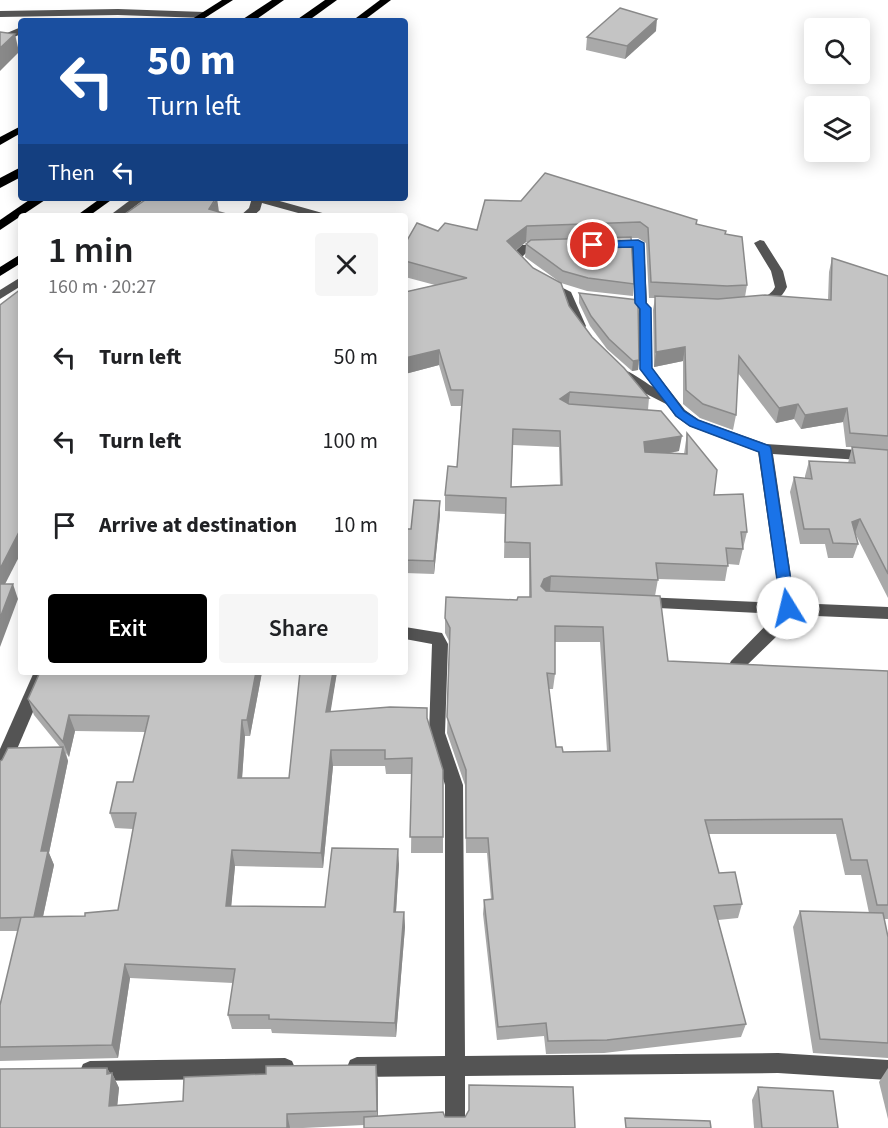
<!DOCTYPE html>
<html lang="en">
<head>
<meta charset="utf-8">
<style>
	:root { --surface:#fff; --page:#f6f6f6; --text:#202124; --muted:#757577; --accent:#000 }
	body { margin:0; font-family:"Source Sans 3",sans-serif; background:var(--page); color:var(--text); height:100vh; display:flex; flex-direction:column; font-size:22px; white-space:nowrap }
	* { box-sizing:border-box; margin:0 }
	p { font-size:20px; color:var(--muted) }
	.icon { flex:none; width:33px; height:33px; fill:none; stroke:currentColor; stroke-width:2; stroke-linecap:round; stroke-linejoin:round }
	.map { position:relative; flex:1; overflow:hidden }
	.panel { position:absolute; left:18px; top:213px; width:390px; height:462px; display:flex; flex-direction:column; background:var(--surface); border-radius:6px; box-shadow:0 3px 15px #0003 }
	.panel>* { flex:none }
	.banner { position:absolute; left:18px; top:18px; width:390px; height:183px; border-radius:6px; box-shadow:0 3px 15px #0003; background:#1a4fa0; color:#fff; overflow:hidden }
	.tools { position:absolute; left:804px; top:18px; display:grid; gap:12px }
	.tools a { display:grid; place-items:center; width:66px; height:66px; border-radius:6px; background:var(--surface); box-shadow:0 3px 15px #0003; font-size:30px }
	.pin { position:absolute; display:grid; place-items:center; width:51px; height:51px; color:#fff; margin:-26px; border:3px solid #fff; border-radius:50%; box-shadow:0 2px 6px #0007 }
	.me { position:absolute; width:66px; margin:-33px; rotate:351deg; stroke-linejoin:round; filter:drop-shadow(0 0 4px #0008) }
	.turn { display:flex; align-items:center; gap:21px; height:126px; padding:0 30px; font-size:27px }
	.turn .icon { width:78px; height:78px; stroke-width:2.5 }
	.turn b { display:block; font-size:42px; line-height:51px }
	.then { display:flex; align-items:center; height:57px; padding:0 30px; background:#0003; gap:12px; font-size:22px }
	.round { display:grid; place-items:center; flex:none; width:63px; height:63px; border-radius:6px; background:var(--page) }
	.headline { display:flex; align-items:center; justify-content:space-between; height:102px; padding:0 30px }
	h1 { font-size:36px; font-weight:600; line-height:45px }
	.primary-button { display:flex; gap:12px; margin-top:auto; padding:12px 30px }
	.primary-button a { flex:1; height:69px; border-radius:6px; background:var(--accent); color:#fff; font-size:24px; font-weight:600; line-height:69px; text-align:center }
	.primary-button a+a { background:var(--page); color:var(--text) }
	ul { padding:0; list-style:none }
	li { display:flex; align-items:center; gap:18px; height:84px; padding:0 30px }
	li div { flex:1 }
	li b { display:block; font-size:22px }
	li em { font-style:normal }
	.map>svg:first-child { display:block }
</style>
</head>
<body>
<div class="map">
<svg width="888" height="1128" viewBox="0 0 888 1128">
	<rect width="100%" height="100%" fill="#fff"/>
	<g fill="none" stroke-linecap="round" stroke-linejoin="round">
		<!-- minor -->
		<g fill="#545454" fill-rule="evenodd">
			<polygon points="118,9 204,12 209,15 204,18 118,15 0,17 0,11"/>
			<polygon points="21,27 21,34 0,43 0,36"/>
			<polygon points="133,198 146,198 122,216 109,216"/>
			<polygon points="252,198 269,198 326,214 328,216 309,216 262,203 260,210 253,216 240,216 249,208"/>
			<path d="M638,240L644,243L647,303L651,308L652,368L685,410L699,420L766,444L888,452V462L773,454L795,603L888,607V619L792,615L778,635L743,669L737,671L731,669L729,665L731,661L777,614L638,607L635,603L638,599L643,597L780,603L758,452L689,426L675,416L668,405L623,382L616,373L622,369C632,372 643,381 653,387L640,369L639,309L635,304L632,247H613L607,244L613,241Z"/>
			<path d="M760,240L764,241L783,271L787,287C781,300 771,304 758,308L752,304C759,296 770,298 775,287L771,271L754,243Z"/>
			<polygon points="544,244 548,245 548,249 529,250 522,257 532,267 530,270 522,270 509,257 522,245"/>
			<polygon points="21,277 21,286 0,299 0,290"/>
			<polygon points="547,280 571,292 586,326 584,329 576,329 562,297 543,287 543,281"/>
			<polygon points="405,627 442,633 448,644 445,733 463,785 465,1056 778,1053 888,1060 888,1080 778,1073 465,1076 465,1128 445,1128 445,1076 357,1077 350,1074 347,1067 350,1060 357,1057 445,1056 445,785 429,733 432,644 405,639"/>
			<polygon points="34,672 50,672 9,768 6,773 0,775 0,749"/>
			<polygon points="285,1058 292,1061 295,1068 292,1075 285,1078 90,1081 83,1078 80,1071 83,1064 90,1061"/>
		</g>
		<!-- major -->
		<g fill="#000" fill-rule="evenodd">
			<polygon points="222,0 233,0 200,21 189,21"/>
			<polygon points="380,0 391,0 363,21 352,21"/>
			<polygon points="21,126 21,133 0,145 0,137"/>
			<polygon points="101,198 114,198 89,216 76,216"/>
			<polygon points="21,254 21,263 0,276 0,267"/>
		</g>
		<!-- highway -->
		<g fill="#000" fill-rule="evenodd">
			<polygon points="272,0 284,0 254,21 240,21"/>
			<polygon points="325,0 337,0 308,21 295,21"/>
			<polygon points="21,167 21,177 0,188 0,178"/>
			<polygon points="32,198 48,198 0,230 0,220"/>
		</g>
	</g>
	<!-- wall -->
	<g fill="#a9a9a9" fill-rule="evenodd">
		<polygon points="656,31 625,59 586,50 587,37"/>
		<path d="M485,200L696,224L725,234L747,285L745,297L828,300L829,272L832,258L888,276V598L855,533L858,544L853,558H828L825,544H800L790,492L794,477L805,478V476L809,461L848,463L852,447H846L843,422L801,429L794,419L776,423L738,373L736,415L733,430L700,418L683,404V361L654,367L653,310L655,298H649L646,243L638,238H631L634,284L633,296L587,291L561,283L569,306L592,337L649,398L648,410L679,451L670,453L684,454L687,433L714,495L747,532L739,565L728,564L725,581L658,579L655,596L668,661L888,671V919H884L888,937V1058L813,1053L793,927L800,911L869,913L861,875H845L836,834H709L719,873L742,904L738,918L718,920L746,1024L741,1037L604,1053L546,1054L544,1036L497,1040L483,914L484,900L491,899L487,853H466L465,785L447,733L450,643L445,633V618L529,597V558H504L505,514L445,511V495L457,467L461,406H451L439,365L405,374V292L435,285L405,277V244L438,231L477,230ZM526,242H529L526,244L525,257L561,283L533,268L516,250ZM513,445L559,447L560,485L511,487ZM555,642H600L607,751L563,752L556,747L549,689H553L555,674Z"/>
		<polygon points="579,293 639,360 638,370 632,371 607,349 590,326 579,303"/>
		<polygon points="440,515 434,574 405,573 405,529 411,529"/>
		<path d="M40,672H262L250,736H245L242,778H289L300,672H337L330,711L427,719L443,770V853H411L412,774H386L385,766H333L323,868L235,866L231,906L325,907L399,864L396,912H404L405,927L396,1037L272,1033L271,1029H232L228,1015L233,983L130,978L118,1058L0,1061V1005L18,931H0V761L60,747L34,715L28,699ZM75,731L145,732L133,782L110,813L115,828L133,829L118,910L85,916L43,917L54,865L49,853L68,761L66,753L69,757Z"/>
		<polygon points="107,1068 110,1073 112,1073 119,1088 117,1105 183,1101 378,1080 378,1116 445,1117 575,1128 364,1125 303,1128 0,1128"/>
		<polygon points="888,1068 888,1119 879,1082"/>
		<polygon points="758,1087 838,1128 754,1128 752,1100"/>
	</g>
	<!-- shaded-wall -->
	<g fill="#898989">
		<polygon points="657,19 656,31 625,59 627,46"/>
		<polygon points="15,34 19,52 0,71 0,48"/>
		<polygon points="217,198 219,212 209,209"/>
		<polygon points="527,226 526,242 507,257 507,241"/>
		<polygon points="685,347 683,361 654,367 656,352"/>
		<polygon points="439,350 439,365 405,374 405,358"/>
		<polygon points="639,360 638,370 632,371 633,361"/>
		<polygon points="570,392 568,408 560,399"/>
		<polygon points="798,404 794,419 776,423 779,408"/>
		<polygon points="847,408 843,422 801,429 805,415"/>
		<polygon points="682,436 679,451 642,458 644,442"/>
		<polygon points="440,501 440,515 434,574 434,561"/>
		<polygon points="860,519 855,533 852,522"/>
		<polygon points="21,528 21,553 0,594 0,569"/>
		<polygon points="551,576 550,592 540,601 541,586 544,579"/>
		<polygon points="13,584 18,599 0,647 0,618"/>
		<polygon points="256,672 262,672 250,736 247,720"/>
		<polygon points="333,672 337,672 328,728 326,712"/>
		<polygon points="69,715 75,731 69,757 63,742"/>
		<polygon points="242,720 245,736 241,793 238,778"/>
		<polygon points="63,747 68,761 49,853 54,865 40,930 34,917 41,851"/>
		<polygon points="331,750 333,766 323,868 321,853"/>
		<polygon points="398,849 399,864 395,926 394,912"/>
		<polygon points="232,850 235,866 230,920 226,906"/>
		<polygon points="404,912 405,927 396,1037 395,1023"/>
		<polygon points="125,964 130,978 118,1058 112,1045"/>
		<polygon points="376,1065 378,1080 378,1125 377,1111"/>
		<polygon points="107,1068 112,1078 112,1073 119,1088 116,1120 109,1106 107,1074"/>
		<polygon points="287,1114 290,1128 287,1128"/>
	</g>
	<!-- building -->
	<g fill="#c4c4c4" stroke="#898989" stroke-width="1.5" fill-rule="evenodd">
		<polygon points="620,8 657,19 627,46 587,37"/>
		<polygon points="0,32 15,34 0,48"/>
		<path d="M545,173L697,220L696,224L726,231L725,234L742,237L747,285L727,286L651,282L648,228L640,222L527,226L507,241L533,268L561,283L569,306L592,337L624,368L649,398L570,392L560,399L569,404L661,411L682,436L644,442L645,452L687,454V433L717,470L714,495L743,494L747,532H741L743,549L726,548L728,566L656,563L658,580L551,576L544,579L541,586L546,591L660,596L668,661L888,671V905H877L867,860H851L842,819L705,820L719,873L735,872L742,904L714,906L746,1024L607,1040L548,1041L546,1023L498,1027L484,900L493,899L488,838H466V770L447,717L450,628L445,618L446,597L517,600L518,597H531L530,543L505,542L506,498L445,495L448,466L457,467L463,390H451L439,350L405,358V292L467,278L405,261V244L417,223L438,231L445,223L477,230L485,200L521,201ZM513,429L560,431L562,485L511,487ZM555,626L603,627L610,751L563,752L562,747H556L547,673L555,674Z"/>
		<polygon points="148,198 216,198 209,209 233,216 122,216"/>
		<polygon points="631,237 634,284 588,278 563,271 526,244 531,240"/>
		<polygon points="832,258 888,276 888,436 850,433 847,408 805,415 798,404 779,408 739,356 736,415 703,404 686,390 685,347 656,352 655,296 718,299 765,295 831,300"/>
		<polygon points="21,289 21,528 0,569 0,305"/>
		<polygon points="579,293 638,300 639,360 633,361 609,339 591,316"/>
		<polygon points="852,447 888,450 888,574 860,519 852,522 858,544 833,543 829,529 804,529 794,477 812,479 809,461 855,463"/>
		<polygon points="414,500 440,501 434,561 405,560 405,529 411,529"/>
		<polygon points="0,584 13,584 0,618"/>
		<polygon points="40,672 256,672 247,720 242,720 238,778 289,778 300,672 333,672 326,712 390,707 427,708 427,718 443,770 443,837 410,837 412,758 385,759 385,750 331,750 321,853 232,850 226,906 325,907 332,848 398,849 394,912 404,912 395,1023 269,1019 269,1015 228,1015 235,969 125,964 112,1045 0,1047 0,1005 21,917 85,916 85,913 118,910 136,813 110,813 117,782 133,782 149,716 69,715 63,742 28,699"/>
		<polygon points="63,747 41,851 48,851 34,917 0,918 0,761 2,760 8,748"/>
		<polygon points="800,911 883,913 888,937 888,1043 820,1039"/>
		<polygon points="376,1065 377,1111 287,1114 287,1128 0,1128 0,1069 107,1068 107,1074 112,1073 109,1106 183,1101 184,1077 266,1074 266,1066"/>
		<polygon points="469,1085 573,1087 575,1128 364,1128 364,1117 443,1112 445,1117 465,1117 469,1110"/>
		<polygon points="758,1087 833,1091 838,1128 762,1128"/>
		<polygon points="625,1118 710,1121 711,1128 626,1128"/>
	</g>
	<!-- route -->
	<polygon fill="#1a73e8" stroke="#114b97" stroke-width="1.5" points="638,240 644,243 646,303 651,308 652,368 684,411 698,420 770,446 771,449 795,608 793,612 788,613 781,608 759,452 690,426 676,416 640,369 640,309 635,303 633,247 593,248 588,245 593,242"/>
</svg>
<div class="tools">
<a><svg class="icon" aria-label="search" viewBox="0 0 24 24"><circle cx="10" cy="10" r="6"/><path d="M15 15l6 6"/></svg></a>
<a><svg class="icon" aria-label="layers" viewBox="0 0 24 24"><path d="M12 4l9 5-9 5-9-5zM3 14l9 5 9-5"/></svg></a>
</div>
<div class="pin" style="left:593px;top:245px;background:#d93025"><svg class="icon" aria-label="arrive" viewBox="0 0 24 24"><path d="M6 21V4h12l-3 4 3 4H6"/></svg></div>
<svg class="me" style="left:788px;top:608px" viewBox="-20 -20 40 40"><circle r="19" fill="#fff"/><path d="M0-13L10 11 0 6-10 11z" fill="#1a73e8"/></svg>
<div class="banner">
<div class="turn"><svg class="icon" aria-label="left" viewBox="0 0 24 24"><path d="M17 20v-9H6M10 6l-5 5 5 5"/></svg><div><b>50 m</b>Turn left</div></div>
<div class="then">Then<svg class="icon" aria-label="left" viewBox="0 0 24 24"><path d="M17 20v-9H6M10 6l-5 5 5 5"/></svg></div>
</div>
<section class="panel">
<div class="headline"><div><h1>1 min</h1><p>160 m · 20:27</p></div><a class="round"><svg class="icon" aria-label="close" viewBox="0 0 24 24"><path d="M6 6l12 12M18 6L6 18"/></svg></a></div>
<ul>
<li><svg class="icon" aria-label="left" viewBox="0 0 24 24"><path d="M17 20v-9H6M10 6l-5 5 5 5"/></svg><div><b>Turn left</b></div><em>50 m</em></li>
<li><svg class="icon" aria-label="left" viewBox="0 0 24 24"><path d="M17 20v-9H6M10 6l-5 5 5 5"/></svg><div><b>Turn left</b></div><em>100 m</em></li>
<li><svg class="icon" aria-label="arrive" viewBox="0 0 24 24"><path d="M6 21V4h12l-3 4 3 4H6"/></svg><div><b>Arrive at destination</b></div><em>10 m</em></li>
</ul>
<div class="primary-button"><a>Exit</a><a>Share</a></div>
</section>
</div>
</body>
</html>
